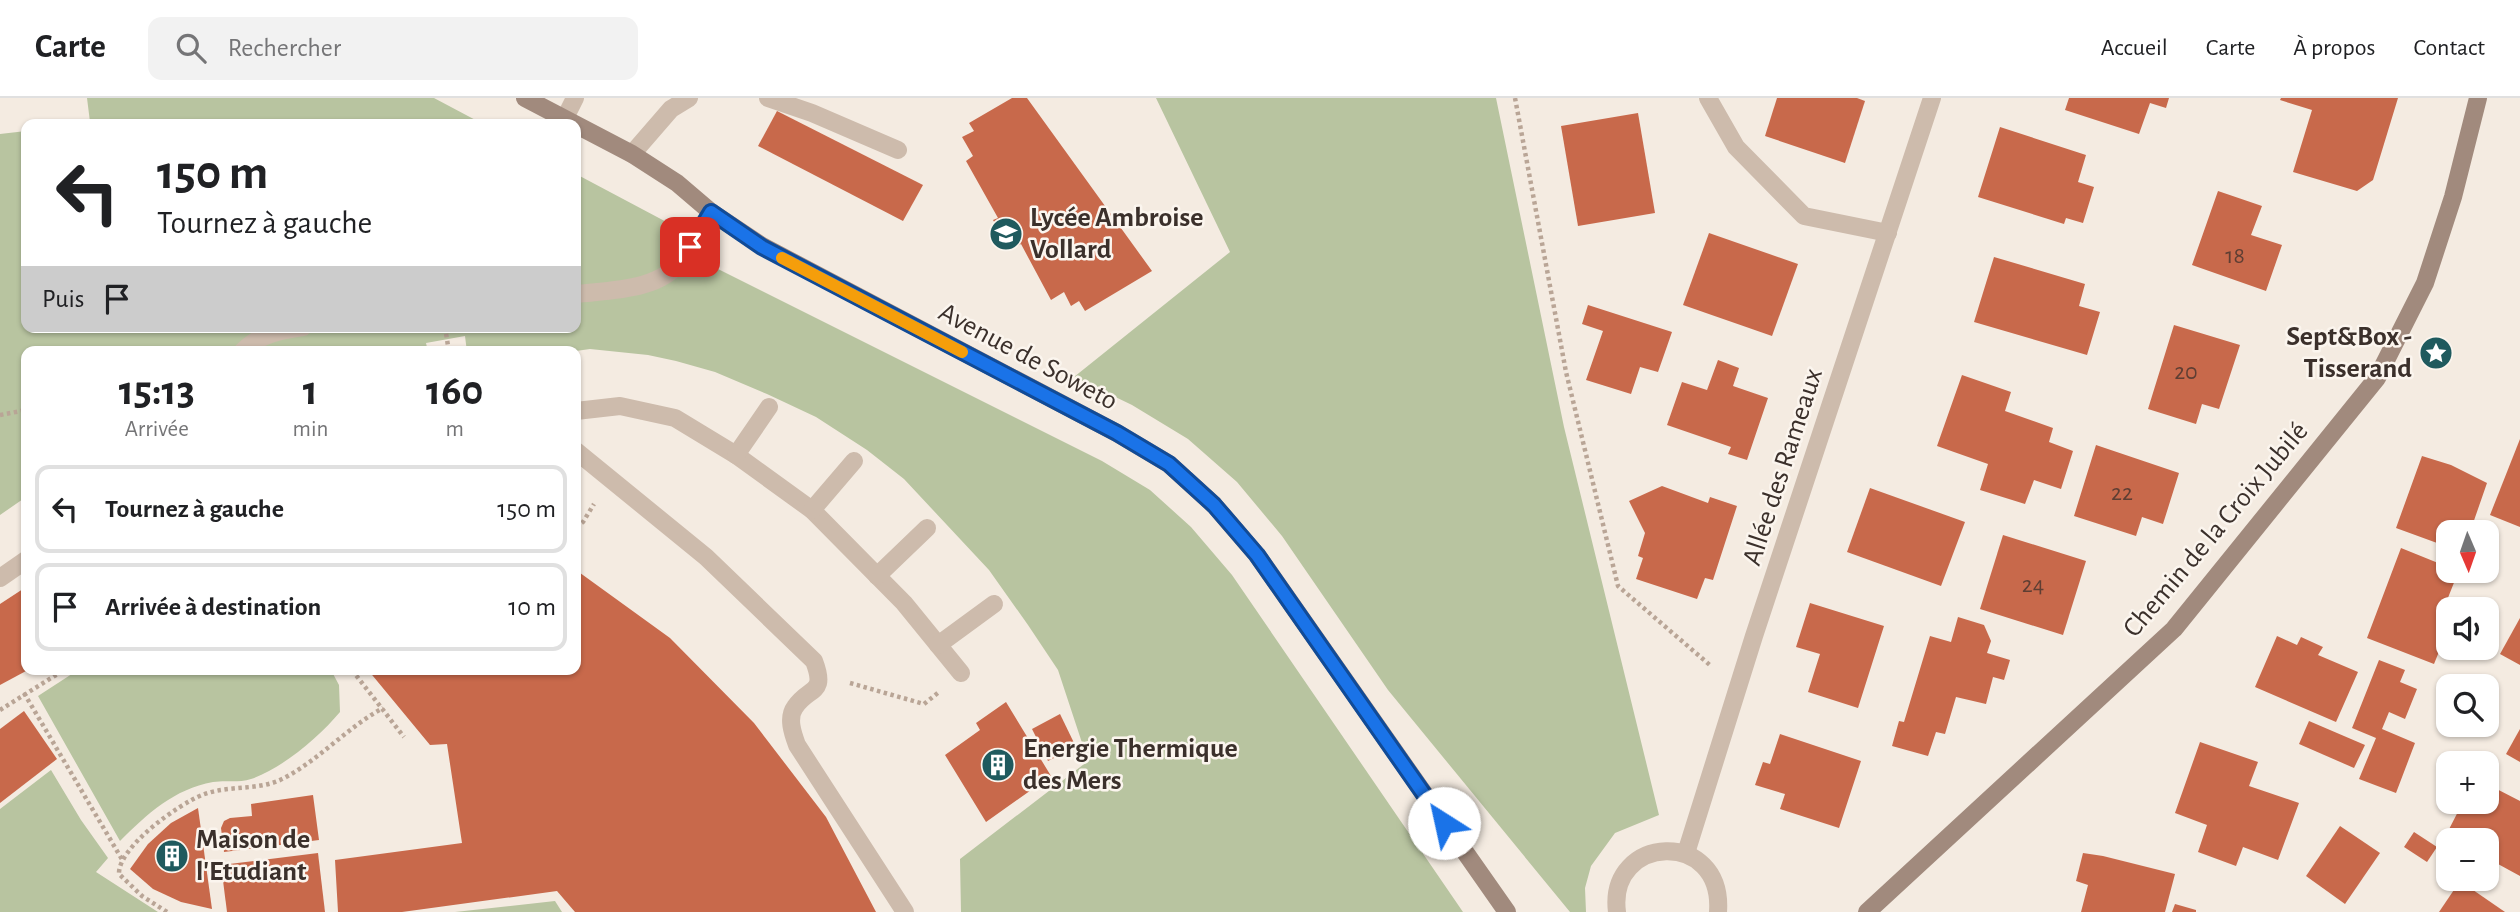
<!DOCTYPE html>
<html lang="fr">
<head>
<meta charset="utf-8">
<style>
	:root { --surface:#fff; --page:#f2f2f2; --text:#202124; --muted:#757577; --line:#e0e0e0 }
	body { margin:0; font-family:"Alegreya Sans",sans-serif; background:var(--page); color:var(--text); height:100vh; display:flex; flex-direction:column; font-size:26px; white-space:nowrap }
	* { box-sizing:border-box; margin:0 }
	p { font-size:23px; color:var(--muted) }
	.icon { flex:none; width:38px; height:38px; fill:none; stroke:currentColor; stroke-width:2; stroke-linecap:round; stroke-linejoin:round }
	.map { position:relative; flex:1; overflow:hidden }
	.details { position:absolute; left:21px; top:248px; width:560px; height:329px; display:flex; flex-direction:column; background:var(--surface); border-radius:14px; box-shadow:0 2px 5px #0004 }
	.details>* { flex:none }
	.guide { position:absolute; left:21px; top:21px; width:560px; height:214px; border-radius:14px; box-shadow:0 2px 5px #0004; background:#fff; color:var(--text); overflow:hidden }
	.needle { width:46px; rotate:178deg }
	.buttons { position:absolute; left:2436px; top:422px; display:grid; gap:14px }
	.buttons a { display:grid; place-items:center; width:63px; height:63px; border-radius:14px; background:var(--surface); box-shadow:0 2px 5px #0004; font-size:35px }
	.pin { position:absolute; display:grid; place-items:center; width:60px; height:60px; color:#fff; margin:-30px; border-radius:14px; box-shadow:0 4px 10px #0006 }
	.me { position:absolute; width:77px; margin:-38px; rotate:325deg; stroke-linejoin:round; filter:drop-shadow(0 0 5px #0008) }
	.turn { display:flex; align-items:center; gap:24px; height:147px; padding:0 21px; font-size:32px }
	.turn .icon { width:91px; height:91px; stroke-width:2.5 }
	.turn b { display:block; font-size:49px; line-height:60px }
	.then { display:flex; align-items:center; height:66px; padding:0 21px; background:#0003; gap:14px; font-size:26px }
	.eta { display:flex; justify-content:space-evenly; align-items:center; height:119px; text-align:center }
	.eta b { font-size:42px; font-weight:700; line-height:49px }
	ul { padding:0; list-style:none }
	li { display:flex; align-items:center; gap:21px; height:88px; margin:0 14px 10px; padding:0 7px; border:4px solid var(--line); border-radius:14px }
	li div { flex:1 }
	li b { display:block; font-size:26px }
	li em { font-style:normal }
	header { display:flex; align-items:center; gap:42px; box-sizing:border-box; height:98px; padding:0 35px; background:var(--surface); border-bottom:2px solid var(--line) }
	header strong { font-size:33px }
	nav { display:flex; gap:38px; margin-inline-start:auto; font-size:24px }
	.search { width:490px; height:63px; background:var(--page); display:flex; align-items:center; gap:18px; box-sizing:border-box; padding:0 24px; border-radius:14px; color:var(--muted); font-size:26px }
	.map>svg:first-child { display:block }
</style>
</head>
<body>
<header>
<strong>Carte</strong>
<div class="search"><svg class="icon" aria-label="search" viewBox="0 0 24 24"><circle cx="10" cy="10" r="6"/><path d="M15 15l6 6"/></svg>Rechercher</div>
<nav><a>Accueil</a><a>Carte</a><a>À propos</a><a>Contact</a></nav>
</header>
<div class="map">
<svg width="2520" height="814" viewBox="0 0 2520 814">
	<rect width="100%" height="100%" fill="#f4ebe1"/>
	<!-- green -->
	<g fill="#b8c4a0">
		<polygon points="87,0 434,0 483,26 73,26 90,24"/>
		<polygon points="1156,0 1496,0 1564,329 1659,717 1615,735 1591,768 1585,790 1586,814 1570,814 1388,592 1282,438 1237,384 1188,341 1132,307 1074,279 1230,154"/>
		<polygon points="26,33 26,229 576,229 576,76 674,128 716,170 1102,363 1150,392 1191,429 1232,477 1463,814 961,814 960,761 1088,663 1058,572 1028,527 989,472 904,381 867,352 816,319 767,296 715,274 676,263 648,257 590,251 569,254 467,254 465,238 426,245 428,254 26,254 26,399 0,417 0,36"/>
		<path d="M78,572H331L339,587L340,614C319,639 283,670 251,681C239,685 225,682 213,684C174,691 147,716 120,743L38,598Z"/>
		<polygon points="51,672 81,722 108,760 96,774 158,814 0,814 0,711"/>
		<polygon points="555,803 562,814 455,814"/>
	</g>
	<!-- building -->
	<g fill="#c8694b">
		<polygon points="1012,0 1027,0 1152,173 1085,213 1079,203 1071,208 1064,194 1051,202 1021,146 1010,152 993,122 998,120 966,63 973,58 962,39 974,33 969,25"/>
		<polygon points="1777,0 1857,0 1865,3 1845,65 1765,38"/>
		<polygon points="2069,0 2169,0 2166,10 2150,5 2139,36 2065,12"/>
		<polygon points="2281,0 2398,0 2373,82 2357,93 2293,74 2312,12 2280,2"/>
		<polygon points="777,13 923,87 903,123 758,48"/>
		<polygon points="1638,15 1655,115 1578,128 1561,28"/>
		<polygon points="2000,29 2086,57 2078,84 2094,89 2083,125 2066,120 2064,126 1978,99"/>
		<polygon points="2218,93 2262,108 2251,137 2282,147 2266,193 2192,167"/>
		<polygon points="1709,135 1798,166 1772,238 1683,207"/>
		<polygon points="1994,159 2085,186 2079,208 2100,214 2087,257 1974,224"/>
		<polygon points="1588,207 1672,234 1658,274 1640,269 1631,296 1586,282 1603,233 1582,226"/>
		<polygon points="2174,227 2240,247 2219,311 2202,306 2196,326 2148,311"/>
		<polygon points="1718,262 1739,270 1733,288 1768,300 1747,362 1728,356 1731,349 1667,327 1682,284 1707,292"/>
		<polygon points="1962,277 2011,294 2005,313 2053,330 2049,344 2073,353 2061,391 2034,382 2025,406 1980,392 1988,366 1937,348"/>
		<polygon points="2520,341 2520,429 2490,417"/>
		<polygon points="2096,347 2179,375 2163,426 2142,419 2136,438 2074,418"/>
		<polygon points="2422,358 2451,367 2487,385 2470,434 2448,434 2448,449 2396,430"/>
		<polygon points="1662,388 1708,405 1710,399 1737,408 1713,482 1705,480 1697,501 1636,481 1643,460 1638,458 1645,435 1629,403"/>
		<polygon points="1870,390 1965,424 1941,488 1847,454"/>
		<polygon points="2003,437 2086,463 2063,537 1980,511"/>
		<polygon points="2401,450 2448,469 2448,472 2459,472 2436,530 2447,534 2434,566 2367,540"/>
		<polygon points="576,472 670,540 754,625 826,719 876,814 575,814 557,793 402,814 338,814 335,762 462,745 447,646 430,647 368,572 576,572"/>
		<polygon points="26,489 26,573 0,587 0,506"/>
		<polygon points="1810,505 1884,528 1858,610 1808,594 1820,556 1796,549"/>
		<polygon points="1958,519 1984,527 1991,543 1987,555 2010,562 2004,582 1993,579 1986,606 1956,599 1945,636 1936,634 1928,658 1892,648 1899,623 1904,624 1930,538 1951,544"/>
		<polygon points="2520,520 2520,567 2500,556"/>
		<polygon points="2277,538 2297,547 2301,539 2323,549 2318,557 2358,574 2336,624 2255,589"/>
		<polygon points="2379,562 2405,572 2400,584 2417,591 2405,621 2389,614 2382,631 2415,645 2396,695 2359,681 2376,640 2352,630"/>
		<polygon points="1006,604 1051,678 986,724 945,657 980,632 976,625"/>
		<polygon points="24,613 57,661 0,705 0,631"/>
		<polygon points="1060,616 1076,649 1048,663 1032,631"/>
		<polygon points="2309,623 2365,647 2354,670 2299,646"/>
		<polygon points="2520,631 2520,664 2506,656"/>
		<polygon points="1780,636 1861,663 1839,730 1780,711 1785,696 1755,687 1763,664 1770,666"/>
		<polygon points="2200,644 2258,664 2249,688 2299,705 2278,762 2243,749 2236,768 2198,754 2207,727 2175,715"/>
		<polygon points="2487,686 2520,703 2520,778 2487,760 2487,742 2452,742 2445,739 2463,704 2487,704"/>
		<polygon points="313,697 319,742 224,754 221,730 224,723 230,720 252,718 251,706"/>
		<polygon points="198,710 212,811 181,804 153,791 130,771 148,746 171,725"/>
		<polygon points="2340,728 2380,755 2345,806 2306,778"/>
		<polygon points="2414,734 2437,749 2427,764 2404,749"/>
		<polygon points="318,755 325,814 227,814 221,767"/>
		<polygon points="2083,755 2103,758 2175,776 2165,814 2081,814 2088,787 2076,783"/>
		<polygon points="2460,783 2505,814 2439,814"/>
		<polygon points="2175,806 2196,812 2196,814 2172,814"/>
	</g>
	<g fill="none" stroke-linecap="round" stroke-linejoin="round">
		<!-- path -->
		<g stroke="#b9a596" stroke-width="4.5" stroke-dasharray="3.5 3.5" stroke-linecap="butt">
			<polyline points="1515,0 1566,274 1618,488 1711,568"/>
			<polyline points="445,229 449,254"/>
			<polyline points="0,317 26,312"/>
			<polyline points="576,429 583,424 594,406"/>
			<polyline points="352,572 404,639"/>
			<polyline points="850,585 924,606 939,594"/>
			<polyline points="24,595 123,763"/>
			<polyline points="0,612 64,572"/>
			<path d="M167,814L142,798L119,776C118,749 179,706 202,697C230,686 260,694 286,679C321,660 348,629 383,610"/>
		</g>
		<!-- lane -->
		<g stroke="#cdbbac" stroke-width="18">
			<polyline points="768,0 812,15 898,52"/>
			<polyline points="565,20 575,0"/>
			<polyline points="632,56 671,11 689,0"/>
			<path d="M576,196C612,192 659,193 683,161C694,147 702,129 711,114"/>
			<path d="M242,254C258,237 280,232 303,229"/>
			<polyline points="576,313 620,308 675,320 736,357 812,412 904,505 961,575"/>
			<path d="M576,353L706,459L814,563C827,597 809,588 795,609C787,620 793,636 797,647L905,814"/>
			<polyline points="736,357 769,309"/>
			<polyline points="812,412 854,363"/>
			<polyline points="877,478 927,430"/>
			<polyline points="0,480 26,462"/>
			<polyline points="938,547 994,506"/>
		</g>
		<!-- street -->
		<g stroke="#cdbbac" stroke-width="18">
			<polyline points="1708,0 1736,49 1804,118 1888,135"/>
			<polyline points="1686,755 1754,538 1932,0"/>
			<path d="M1617,814C1607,736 1724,730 1718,814"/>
		</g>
		<!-- secondary -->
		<g stroke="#a18a7d" stroke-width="18">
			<polyline points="525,0 632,56 677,85 711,114 762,148 1117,335 1169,366 1214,407 1257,457 1507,814"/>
			<polyline points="1867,814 2174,531 2377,280 2425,185 2453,99 2478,0"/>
		</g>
	</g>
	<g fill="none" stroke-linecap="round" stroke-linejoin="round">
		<defs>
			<polyline id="route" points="690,149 711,114 762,149 1117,335 1169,366 1214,407 1257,457 1444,725"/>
		</defs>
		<!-- route casing -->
		<use href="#route" stroke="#114b97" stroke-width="18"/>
		<!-- route -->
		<use href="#route" stroke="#1a73e8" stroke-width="12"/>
		<!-- slow -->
		<polyline stroke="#f59e0b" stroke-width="12" points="782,160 962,254"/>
	</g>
	<!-- icons -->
	<defs>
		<symbol id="school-disc" viewBox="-11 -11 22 22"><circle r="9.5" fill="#1f5a5e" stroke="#fbf5ee"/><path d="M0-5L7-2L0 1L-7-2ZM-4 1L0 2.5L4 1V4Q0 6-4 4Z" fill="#fff"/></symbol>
		<symbol id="sight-disc" viewBox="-11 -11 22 22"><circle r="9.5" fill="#1f5a5e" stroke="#fbf5ee"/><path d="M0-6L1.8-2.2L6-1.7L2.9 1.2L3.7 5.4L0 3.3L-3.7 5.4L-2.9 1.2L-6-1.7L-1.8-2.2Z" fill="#fff"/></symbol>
		<symbol id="building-disc" viewBox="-11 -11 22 22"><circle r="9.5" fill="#1f5a5e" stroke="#fbf5ee"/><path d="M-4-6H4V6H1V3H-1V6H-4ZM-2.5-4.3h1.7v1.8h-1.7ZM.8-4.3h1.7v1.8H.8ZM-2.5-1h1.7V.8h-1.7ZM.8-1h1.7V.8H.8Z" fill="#fff"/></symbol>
	</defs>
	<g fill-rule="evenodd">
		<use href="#school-disc" x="987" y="117" width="38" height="38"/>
		<use href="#sight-disc" x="2417" y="236" width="38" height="38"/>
		<use href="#building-disc" x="979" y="648" width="38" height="38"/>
		<use href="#building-disc" x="153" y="739" width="38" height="38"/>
	</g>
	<g text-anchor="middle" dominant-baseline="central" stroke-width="5" stroke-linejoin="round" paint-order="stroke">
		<!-- number labels -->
		<g font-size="24" fill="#5e3e33">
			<text x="2235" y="158">18</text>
			<text x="2186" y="274">20</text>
			<text x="2122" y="395">22</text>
			<text x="2033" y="487">24</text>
		</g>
		<!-- poi labels -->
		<g font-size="28" font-weight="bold" fill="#3b302b" stroke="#fbf5ee" text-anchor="start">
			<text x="1030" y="120">Lycée Ambroise<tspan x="1030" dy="32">Vollard</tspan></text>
			<text x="2412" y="239" text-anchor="end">Sept&amp;Box -<tspan x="2412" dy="32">Tisserand</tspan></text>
			<text x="1023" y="651">Energie Thermique<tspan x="1023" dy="32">des Mers</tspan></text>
			<text x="196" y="742">Maison de<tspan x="196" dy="32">l'Etudiant</tspan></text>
		</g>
		<!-- street labels -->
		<g font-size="28" fill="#3b302b" stroke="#fbf5ee">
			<text transform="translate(1028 259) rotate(28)">Avenue de Soweto</text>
			<text transform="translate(1783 369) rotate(-72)">Allée des Rameaux</text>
			<text transform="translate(2216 432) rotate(-50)">Chemin de la Croix Jubilé</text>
		</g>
	</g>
</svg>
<div class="buttons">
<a><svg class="needle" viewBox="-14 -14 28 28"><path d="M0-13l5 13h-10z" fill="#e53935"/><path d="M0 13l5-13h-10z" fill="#757577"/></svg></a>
<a><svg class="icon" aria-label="sound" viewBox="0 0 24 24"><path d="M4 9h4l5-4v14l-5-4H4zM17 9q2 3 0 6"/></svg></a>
<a><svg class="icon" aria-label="search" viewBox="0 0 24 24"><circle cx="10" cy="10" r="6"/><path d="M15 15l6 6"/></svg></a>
<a>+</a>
<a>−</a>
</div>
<div class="pin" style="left:690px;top:149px;background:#d93025"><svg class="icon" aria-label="arrive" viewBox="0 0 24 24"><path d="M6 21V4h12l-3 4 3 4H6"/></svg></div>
<svg class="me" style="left:1444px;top:725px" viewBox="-20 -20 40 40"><circle r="19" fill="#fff"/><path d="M0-13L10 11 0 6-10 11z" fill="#1a73e8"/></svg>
<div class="guide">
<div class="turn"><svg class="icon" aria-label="left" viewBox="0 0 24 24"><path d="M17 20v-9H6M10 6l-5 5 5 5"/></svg><div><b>150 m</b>Tournez à gauche</div></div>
<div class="then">Puis<svg class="icon" aria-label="arrive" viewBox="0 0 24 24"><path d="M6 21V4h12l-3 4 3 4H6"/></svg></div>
</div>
<section class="details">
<div class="eta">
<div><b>15:13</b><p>Arrivée</p></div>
<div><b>1</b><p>min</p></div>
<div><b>160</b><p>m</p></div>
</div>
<ul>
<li><svg class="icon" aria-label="left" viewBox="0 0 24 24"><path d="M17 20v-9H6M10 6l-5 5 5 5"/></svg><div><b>Tournez à gauche</b></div><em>150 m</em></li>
<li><svg class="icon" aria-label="arrive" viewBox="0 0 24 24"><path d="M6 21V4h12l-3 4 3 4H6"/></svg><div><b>Arrivée à destination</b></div><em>10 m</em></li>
</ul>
</section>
</div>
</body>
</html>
